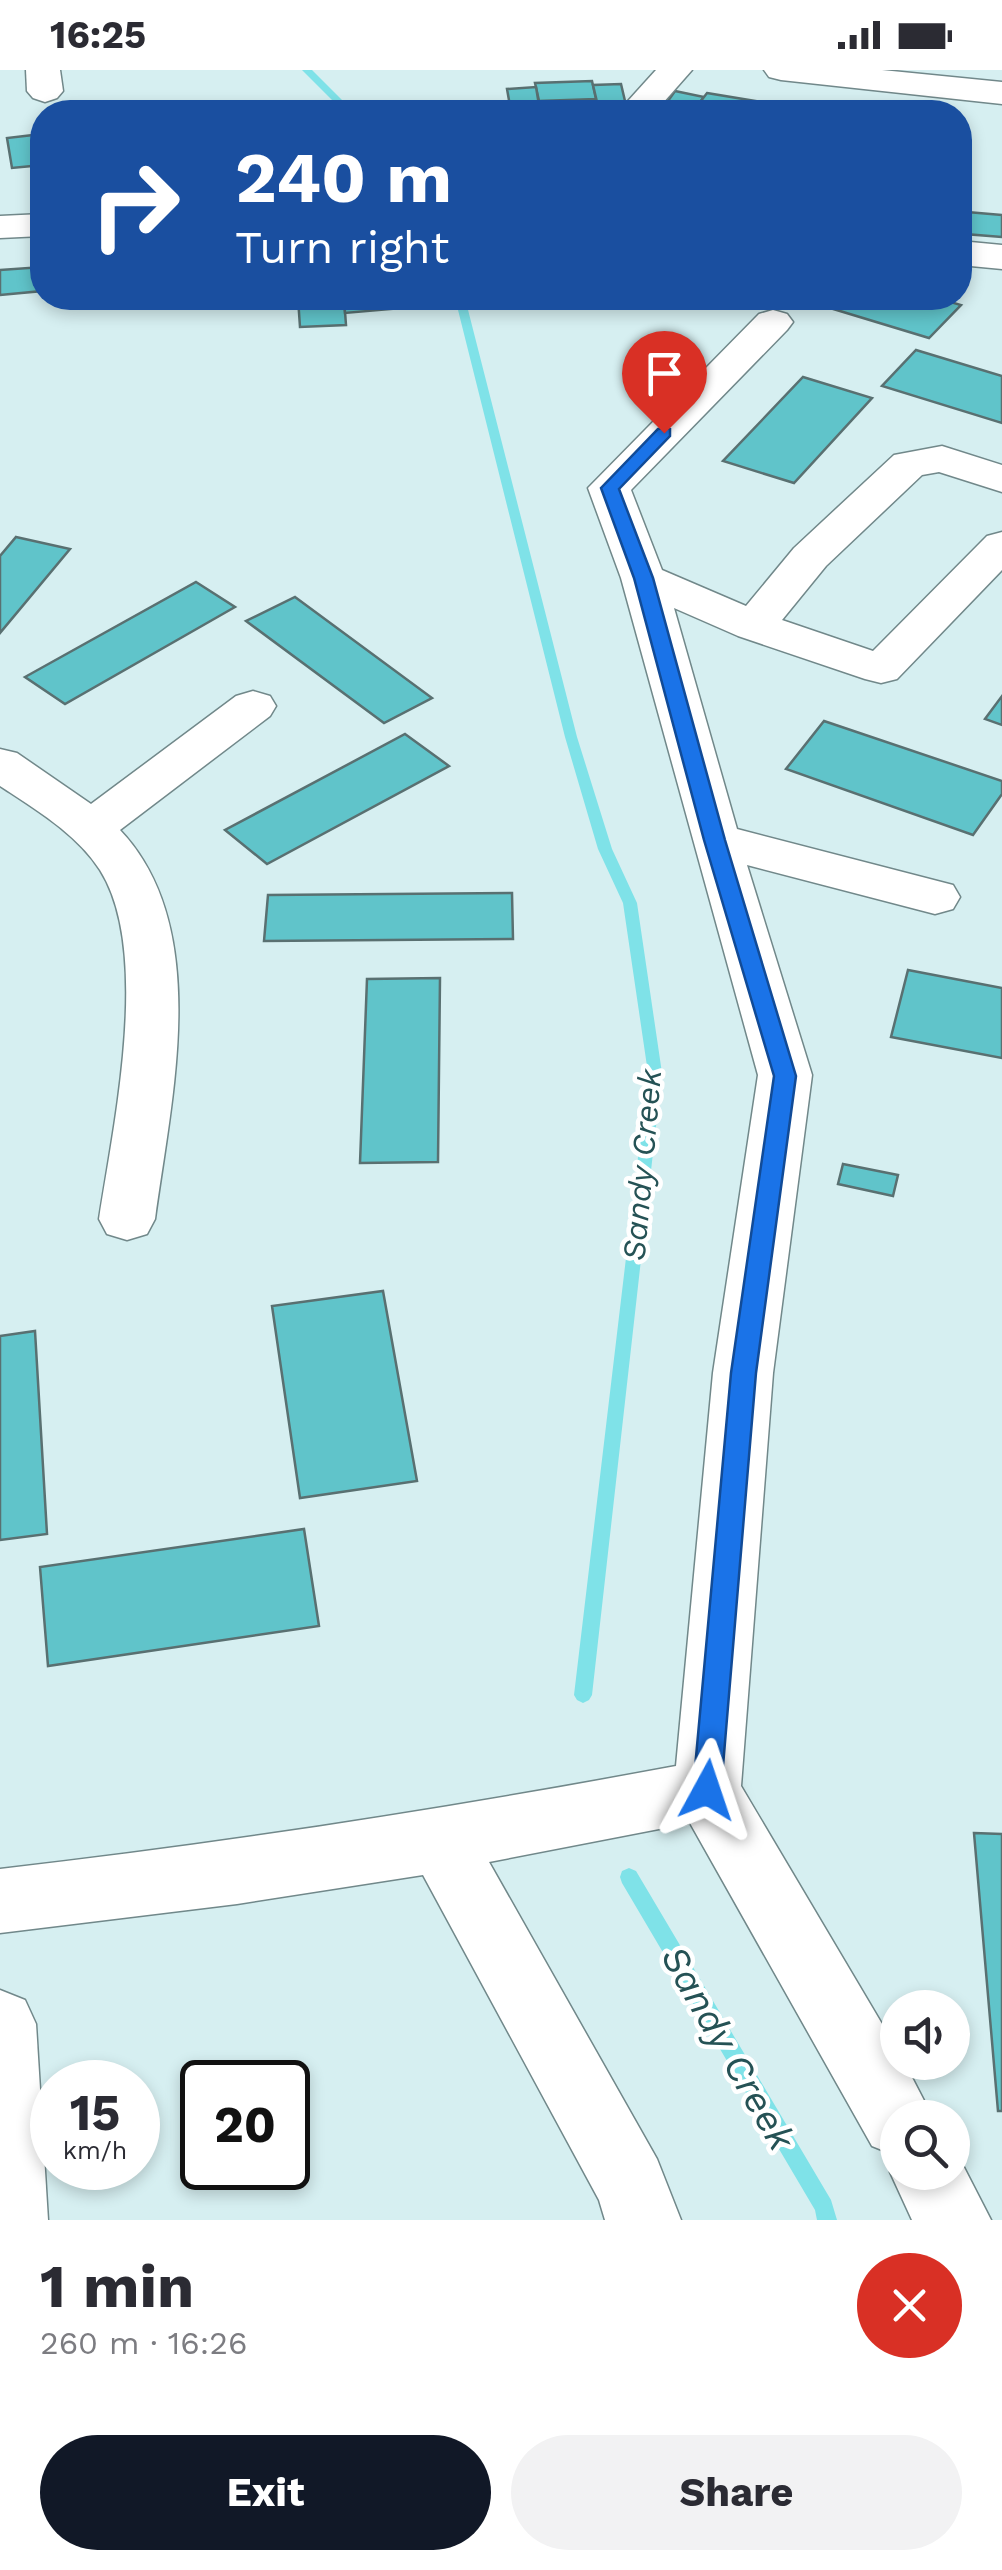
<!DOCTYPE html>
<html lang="en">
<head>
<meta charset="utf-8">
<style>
	:root { --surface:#fff; --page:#f2f2f3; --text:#2b2b33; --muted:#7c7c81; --accent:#111827 }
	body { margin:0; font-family:"Work Sans",sans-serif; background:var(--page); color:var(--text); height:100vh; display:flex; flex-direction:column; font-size:38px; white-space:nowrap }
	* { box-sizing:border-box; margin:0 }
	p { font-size:32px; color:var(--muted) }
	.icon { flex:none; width:55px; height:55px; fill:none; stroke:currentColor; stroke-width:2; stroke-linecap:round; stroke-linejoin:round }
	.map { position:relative; height:2150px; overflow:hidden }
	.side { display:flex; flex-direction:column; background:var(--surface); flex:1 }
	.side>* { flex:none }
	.top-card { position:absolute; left:30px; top:30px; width:942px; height:210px; border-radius:40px; box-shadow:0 5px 15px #0003; background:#1a4fa0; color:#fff; overflow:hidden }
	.buttons { position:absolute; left:880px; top:1920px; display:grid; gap:20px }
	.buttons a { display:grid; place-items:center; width:90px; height:90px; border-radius:50%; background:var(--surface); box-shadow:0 5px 15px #0003; font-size:50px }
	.speed { position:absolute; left:30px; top:1990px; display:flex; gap:20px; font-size:50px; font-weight:700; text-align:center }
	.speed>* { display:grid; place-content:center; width:130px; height:130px; border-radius:50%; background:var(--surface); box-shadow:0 5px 15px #0003; line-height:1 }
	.speed small { font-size:25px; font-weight:400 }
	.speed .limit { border:5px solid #111; border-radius:15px; background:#fff; color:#111 }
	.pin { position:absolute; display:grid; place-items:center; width:85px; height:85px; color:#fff; margin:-102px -42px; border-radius:50% 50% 50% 0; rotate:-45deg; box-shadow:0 0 10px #0007 }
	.pin .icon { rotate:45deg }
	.me { position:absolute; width:110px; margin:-55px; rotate:5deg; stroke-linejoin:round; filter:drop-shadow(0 0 8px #0008) }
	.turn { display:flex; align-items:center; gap:35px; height:210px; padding:0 40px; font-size:45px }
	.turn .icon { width:130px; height:130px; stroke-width:2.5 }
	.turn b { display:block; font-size:70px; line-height:85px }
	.round { display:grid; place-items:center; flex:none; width:105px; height:105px; border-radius:52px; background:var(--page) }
	.head { display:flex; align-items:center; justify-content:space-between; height:170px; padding:0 40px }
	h1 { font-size:60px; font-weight:700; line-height:75px }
	.button { display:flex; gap:20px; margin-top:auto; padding:20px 40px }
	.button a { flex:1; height:115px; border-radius:60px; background:var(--accent); color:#fff; font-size:40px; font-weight:700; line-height:115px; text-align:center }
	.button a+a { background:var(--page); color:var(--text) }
	.status { display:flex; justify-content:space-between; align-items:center; height:70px; padding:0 50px; background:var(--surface); direction:ltr }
	.status svg { height:28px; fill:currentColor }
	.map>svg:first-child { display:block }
</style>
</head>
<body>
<div class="status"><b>16:25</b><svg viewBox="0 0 49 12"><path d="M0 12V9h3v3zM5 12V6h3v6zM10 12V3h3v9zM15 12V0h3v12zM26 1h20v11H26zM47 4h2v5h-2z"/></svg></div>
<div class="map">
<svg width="1002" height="2150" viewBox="0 0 1002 2150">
	<rect width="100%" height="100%" fill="#d6eff1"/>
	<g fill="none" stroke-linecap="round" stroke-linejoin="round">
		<!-- stream -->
		<g fill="#7fe2e8" fill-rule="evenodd">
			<polygon points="302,0 312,0 354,42 344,42"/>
			<polygon points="455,228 465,228 577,667 612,779 637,833 662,1003 592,1625 589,1630 583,1633 577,1630 574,1625 648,1003 623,833 598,779 565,667"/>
			<polygon points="629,1798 636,1801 831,2130 837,2150 817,2150 815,2140 622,1813 620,1807 622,1801"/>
		</g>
	</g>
	<!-- building -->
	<g fill="#60c4ca" stroke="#597071" stroke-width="2.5">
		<polygon points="592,11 596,29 539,31 535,13"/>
		<polygon points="621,14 625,31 597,32 593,15"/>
		<polygon points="536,17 539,35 510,36 507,19"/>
		<polygon points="675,21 704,27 692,42 663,38"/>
		<polygon points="707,23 761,32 754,42 694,40"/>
		<polygon points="42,64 42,95 12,98 7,68"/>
		<polygon points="967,142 1002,145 1002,167 965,164"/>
		<polygon points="42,197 42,221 0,225 0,200"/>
		<polygon points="298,228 344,228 346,255 300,257"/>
		<polygon points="344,228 400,228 403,238 345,243"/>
		<polygon points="797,228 937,228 961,235 929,268"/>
		<polygon points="916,280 1002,306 1002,353 882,316"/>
		<polygon points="803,307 872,328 794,413 723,391"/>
		<polygon points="16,467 70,479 0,563 0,486"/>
		<polygon points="196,512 235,537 65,634 25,607"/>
		<polygon points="295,527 432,628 384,653 246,551"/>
		<polygon points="1002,626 1002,655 985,649"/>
		<polygon points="824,651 1002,711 1002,724 973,765 786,699"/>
		<polygon points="405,664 449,696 267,794 225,760"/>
		<polygon points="512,823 513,869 264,871 268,825"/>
		<polygon points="908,900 1002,918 1002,988 891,967"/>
		<polygon points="440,908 438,1092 360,1093 367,909"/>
		<polygon points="843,1094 898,1105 893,1126 838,1114"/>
		<polygon points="383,1221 417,1411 300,1428 272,1236"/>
		<polygon points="35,1261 47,1464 0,1470 0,1266"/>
		<polygon points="304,1459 319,1556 48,1596 40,1497"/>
		<polygon points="974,1763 1002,1764 1002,2041 998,2041"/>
	</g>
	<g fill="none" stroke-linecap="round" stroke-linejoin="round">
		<defs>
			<g id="minor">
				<polygon points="26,0 60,0 63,21 57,28 45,32 33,28 27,21"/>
				<polygon points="656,0 692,0 655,42 618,42"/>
				<polygon points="764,0 882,0 1002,12 1002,34 781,10 769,7"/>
				<polygon points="42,144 42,166 0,168 0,146"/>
				<polygon points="960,171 1002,175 1002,199 960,195"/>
				<path d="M773,240L787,244L793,252L787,260L631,420L662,500L746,536L794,478L894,385L942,376L1002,395V422L939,402L922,405L826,496L782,550L873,581L987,466L1002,462V500L897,609L881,613L865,609L738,566L674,538L737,759L953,815L960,827L953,839L935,844L747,795L812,1005L773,1303L741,1716L898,1981V1992H904L933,2048H898V2102H952L953,2076L991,2150H912L890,2102L897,2086L872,2076L690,1753L489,1792L657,2089L681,2150H605L599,2130L423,1805L237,1834L0,1863V1799C227,1773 451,1738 676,1696L713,1303L758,1005L621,508L588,418L759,244Z"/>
				<path d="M253,621L270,626L276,636L270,646L120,760C213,858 171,1029 155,1149L147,1164L127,1170L107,1164L99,1149C113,1057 152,882 100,800C77,764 35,739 0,716V679L17,683L91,734L236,626Z"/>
				<polygon points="0,1920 25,1930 36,1954 48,2150 0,2150"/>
			</g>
		</defs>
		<!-- minor casing -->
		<use href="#minor" stroke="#71888a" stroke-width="3"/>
		<!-- minor -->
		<use href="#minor" fill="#fff" fill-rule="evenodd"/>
	</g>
	<!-- route -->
	<polygon fill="#1a73e8" stroke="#114b97" stroke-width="2.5" points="664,358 670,359 670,366 619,419 653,508 725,770 796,1006 756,1303 721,1720 717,1729 707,1733 697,1729 693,1720 731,1303 774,1006 704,770 634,508 601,418 658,359"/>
	<g text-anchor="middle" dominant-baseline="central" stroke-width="9" stroke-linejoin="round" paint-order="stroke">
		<!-- water labels -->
		<g font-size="32" font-style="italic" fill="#255255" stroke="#fff">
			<text transform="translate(642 1095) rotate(-85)">Sandy Creek</text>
		</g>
		<!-- near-water labels -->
		<g font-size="38" font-style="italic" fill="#255255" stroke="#fff">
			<text transform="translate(728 1978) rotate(60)">Sandy Creek</text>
		</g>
	</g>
</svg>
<div class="buttons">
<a><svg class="icon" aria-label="sound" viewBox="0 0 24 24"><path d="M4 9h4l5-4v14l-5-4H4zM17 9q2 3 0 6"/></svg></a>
<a><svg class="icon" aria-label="search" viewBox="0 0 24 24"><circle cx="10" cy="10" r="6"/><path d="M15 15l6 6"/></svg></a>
</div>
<div class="speed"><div>15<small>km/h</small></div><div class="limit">20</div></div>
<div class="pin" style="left:664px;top:363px;background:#d93025"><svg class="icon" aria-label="arrive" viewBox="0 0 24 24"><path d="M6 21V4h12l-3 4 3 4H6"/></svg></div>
<svg class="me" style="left:707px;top:1720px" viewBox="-20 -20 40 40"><path d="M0-17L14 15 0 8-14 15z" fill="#1a73e8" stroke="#fff" stroke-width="4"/></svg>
<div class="top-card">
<div class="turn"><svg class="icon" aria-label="right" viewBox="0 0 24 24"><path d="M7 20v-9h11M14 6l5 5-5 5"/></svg><div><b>240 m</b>Turn right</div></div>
</div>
</div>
<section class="side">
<div class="head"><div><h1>1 min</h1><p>260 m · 16:26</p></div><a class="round" style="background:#d93025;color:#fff"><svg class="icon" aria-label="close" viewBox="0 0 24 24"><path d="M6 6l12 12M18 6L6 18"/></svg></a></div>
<div class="button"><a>Exit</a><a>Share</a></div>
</section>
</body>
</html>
